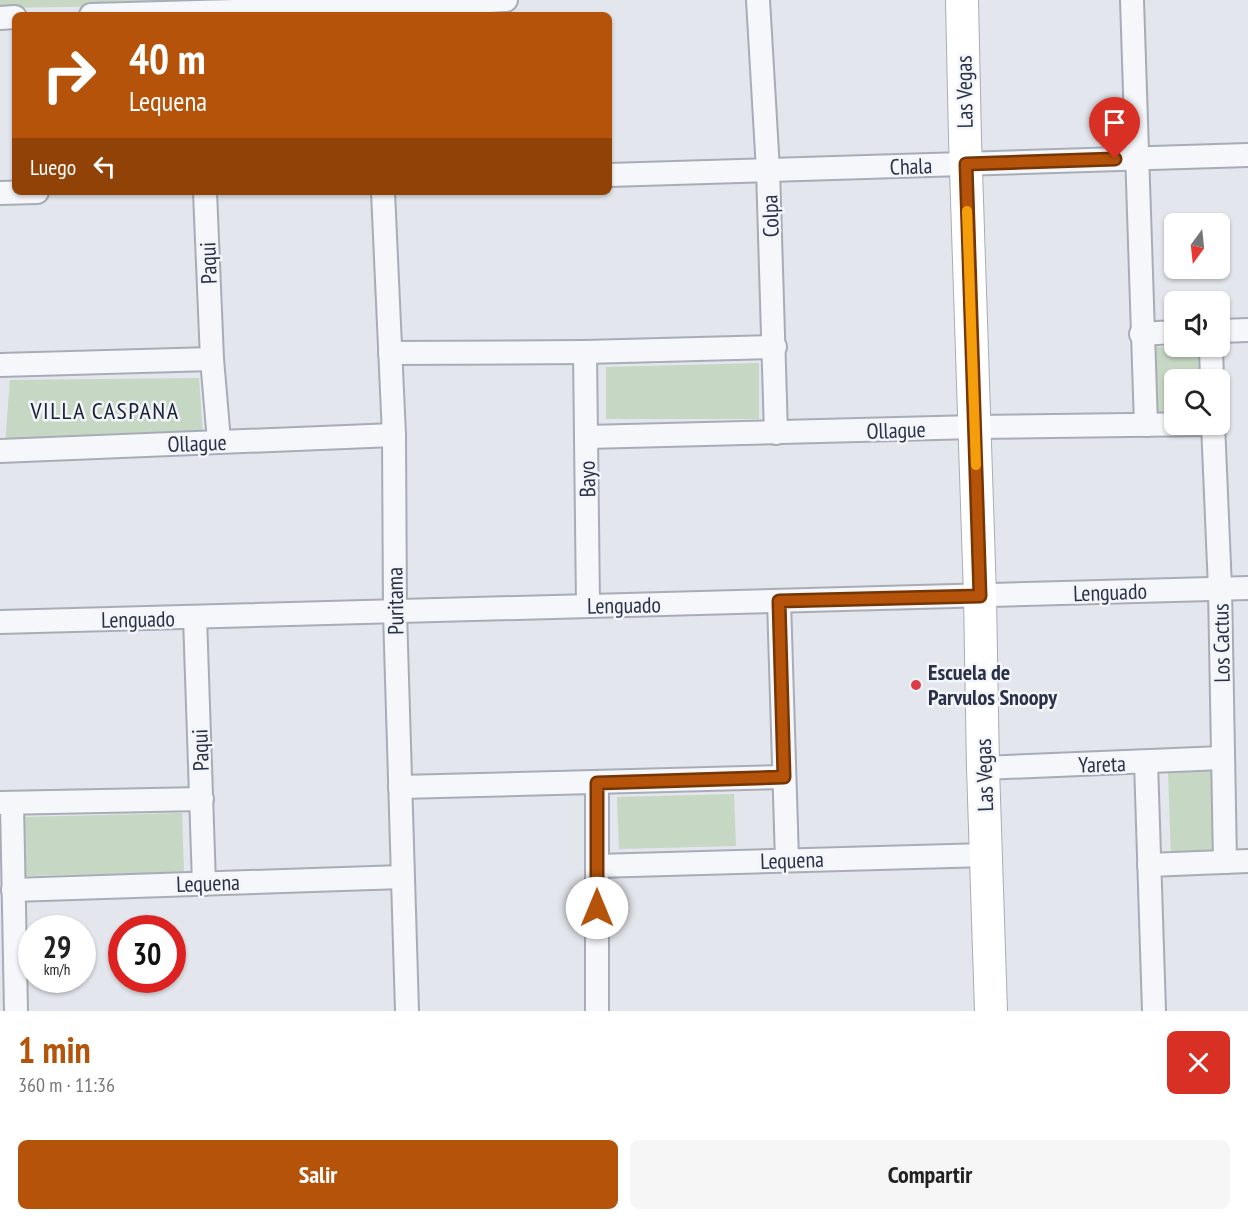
<!DOCTYPE html>
<html lang="es">
<head>
<meta charset="utf-8">
<style>
	:root { --surface:#fff; --page:#f6f6f6; --text:#222; --muted:#767676; --accent:#b45309 }
	body { margin:0; font-family:"PT Sans Narrow",sans-serif; background:var(--page); color:var(--text); height:100vh; display:flex; flex-direction:column; font-size:22px; white-space:nowrap }
	* { box-sizing:border-box; margin:0 }
	p { font-size:20px; color:var(--muted) }
	.icon { flex:none; width:33px; height:33px; fill:none; stroke:currentColor; stroke-width:2; stroke-linecap:round; stroke-linejoin:round }
	.map { position:relative; height:1011px; overflow:hidden }
	.sheet { display:flex; flex-direction:column; background:var(--surface); flex:1 }
	.sheet>* { flex:none }
	.guide { position:absolute; left:12px; top:12px; width:600px; height:183px; border-radius:9px; box-shadow:0 2px 4px #0004; background:#b45309; color:#fff; overflow:hidden }
	.needle { width:39px; rotate:195deg }
	.fabs { position:absolute; left:1164px; top:213px; display:grid; gap:12px }
	.fabs a { display:grid; place-items:center; width:66px; height:66px; border-radius:9px; background:var(--surface); box-shadow:0 2px 4px #0004; font-size:30px }
	.speed { position:absolute; left:18px; top:915px; display:flex; gap:12px; font-size:30px; font-weight:700; text-align:center }
	.speed>* { display:grid; place-content:center; width:78px; height:78px; border-radius:50%; background:var(--surface); box-shadow:0 2px 4px #0004; line-height:1 }
	.speed small { font-size:15px; font-weight:400 }
	.speed .limit { border:9px solid #d22; background:#fff; color:#111 }
	.pin { position:absolute; display:grid; place-items:center; width:51px; height:51px; color:#fff; margin:-62px -26px; border-radius:50% 50% 50% 0; rotate:-45deg; box-shadow:0 0 6px #0007 }
	.pin .icon { rotate:45deg }
	.me { position:absolute; width:66px; margin:-33px; rotate:0deg; stroke-linejoin:round; filter:drop-shadow(0 0 4px #0008) }
	.turn { display:flex; align-items:center; gap:21px; height:126px; padding:0 18px; font-size:27px }
	.turn .icon { width:78px; height:78px; stroke-width:2.5 }
	.turn b { display:block; font-size:42px; line-height:51px }
	.then { display:flex; align-items:center; height:57px; padding:0 18px; background:#0003; gap:12px; font-size:22px }
	.round { display:grid; place-items:center; flex:none; width:63px; height:63px; border-radius:9px; background:var(--page) }
	.headline { display:flex; align-items:center; justify-content:space-between; height:102px; padding:0 18px }
	h1 { font-size:36px; font-weight:600; line-height:45px; color:var(--accent) }
	.button { display:flex; gap:12px; margin-top:auto; padding:12px 18px }
	.button a { flex:1; height:69px; border-radius:9px; background:var(--accent); color:#fff; font-size:24px; font-weight:600; line-height:69px; text-align:center }
	.button a+a { background:var(--page); color:var(--text) }
	.map>svg:first-child { display:block }
</style>
</head>
<body>
<div class="map">
<svg width="1248" height="1011" viewBox="0 0 1248 1011">
	<rect width="100%" height="100%" fill="#e3e6ec"/>
	<!-- green -->
	<g fill="#c6d7c3">
		<polygon points="0,0 194,0 194,5 0,8"/>
		<polygon points="1153,347 1201,347 1203,379 1174,380 1174,417 1156,418"/>
		<polygon points="759,363 759,419 606,419 606,367"/>
		<polygon points="199,378 203,436 5,444 10,380"/>
		<polygon points="1214,767 1217,857 1171,859 1168,770"/>
		<polygon points="734,794 736,846 619,849 617,797"/>
		<polygon points="182,813 184,872 26,876 24,817"/>
	</g>
	<g fill="none" stroke-linecap="round" stroke-linejoin="round">
		<defs>
			<g id="street">
				<polyline points="758,0 768,170 776,433"/>
				<polyline points="1132,0 1146,425"/>
				<polyline points="91,15 379,7 506,0"/>
				<polyline points="0,18 15,17"/>
				<polyline points="609,175 1248,155"/>
				<polyline points="205,192 212,359 219,441"/>
				<polyline points="383,192 394,435 395,612 407,1011"/>
				<polyline points="0,193 37,192"/>
				<polyline points="1220,331 1248,330"/>
				<polyline points="1141,334 1174,332"/>
				<polyline points="1211,346 1212,380"/>
				<polyline points="585,352 588,606"/>
				<polyline points="390,353 585,352 775,347"/>
				<polyline points="0,365 212,359"/>
				<polyline points="1213,424 1220,588 1225,862"/>
				<polyline points="587,437 975,427 1205,424"/>
				<polyline points="0,451 394,435"/>
				<polyline points="779,601 787,860"/>
				<polyline points="195,617 204,884"/>
				<polyline points="0,622 1248,588"/>
				<polyline points="1146,762 1154,1011"/>
				<polyline points="983,768 1222,758"/>
				<polyline points="400,787 784,777"/>
				<polyline points="0,803 202,799"/>
				<polyline points="12,803 16,1011"/>
				<polyline points="1149,865 1248,861"/>
				<polyline points="597,866 987,855"/>
				<polyline points="13,890 402,877"/>
				<polyline points="597,1011 597,783"/>
			</g>
			<polyline id="secondary" points="962,0 965,139 980,596 983,768 991,1011"/>
		</defs>
		<!-- street casing -->
		<use href="#street" stroke="#a7acb7" stroke-width="26"/>
		<!-- secondary casing -->
		<use href="#secondary" stroke="#a7acb7" stroke-width="34"/>
		<!-- street -->
		<use href="#street" stroke="#f6f7fa" stroke-width="22"/>
		<!-- secondary -->
		<use href="#secondary" stroke="#fff" stroke-width="32"/>
	</g>
	<g fill="none" stroke-linecap="round" stroke-linejoin="round">
		<defs>
			<polyline id="route" points="597,908 597,783 784,777 779,601 980,596 966,164 1115,159"/>
		</defs>
		<!-- route casing -->
		<use href="#route" stroke="#753606" stroke-width="15"/>
		<!-- route -->
		<use href="#route" stroke="#b45309" stroke-width="10"/>
		<!-- slow -->
		<polyline stroke="#f59e0b" stroke-width="10" points="967,211 976,465"/>
	</g>
	<!-- markers -->
	<circle fill="#dd3c47" stroke="#f3f5f9" stroke-width="2" cx="916" cy="685" r="6"/>
	<g text-anchor="middle" dominant-baseline="central" stroke-width="5" stroke-linejoin="round" paint-order="stroke">
		<!-- street labels -->
		<g font-size="22" fill="#283147" stroke="#f3f5f9">
			<text transform="translate(964 92) rotate(-91)">Las Vegas</text>
			<text transform="translate(911 166) rotate(-2)">Chala</text>
			<text transform="translate(770 216) rotate(-92)">Colpa</text>
			<text transform="translate(208 263) rotate(-92)">Paqui</text>
			<text transform="translate(896 430) rotate(-2)">Ollague</text>
			<text transform="translate(197 443) rotate(-2)">Ollague</text>
			<text transform="translate(587 479) rotate(-91)">Bayo</text>
			<text transform="translate(1110 592) rotate(-2)">Lenguado</text>
			<text transform="translate(395 601) rotate(-91)">Puritama</text>
			<text transform="translate(624 605) rotate(-1)">Lenguado</text>
			<text transform="translate(138 619) rotate(-1)">Lenguado</text>
			<text transform="translate(1221 643) rotate(-91)">Los Cactus</text>
			<text transform="translate(200 750) rotate(-92)">Paqui</text>
			<text transform="translate(1102 764) rotate(-2)">Yareta</text>
			<text transform="translate(984 775) rotate(-92)">Las Vegas</text>
			<text transform="translate(792 860) rotate(-2)">Lequena</text>
			<text transform="translate(208 883) rotate(-2)">Lequena</text>
		</g>
		<!-- poi labels -->
		<g font-size="22" font-weight="bold" fill="#283147" stroke="#f3f5f9" text-anchor="start">
			<text x="928" y="672">Escuela de<tspan x="928" dy="25">Parvulos Snoopy</tspan></text>
		</g>
		<!-- neighbourhood labels -->
		<g font-size="24" letter-spacing="1.5" fill="#1a2238" stroke="#f3f5f9">
			<text x="105" y="410">VILLA CASPANA</text>
		</g>
	</g>
</svg>
<div class="fabs">
<a><svg class="needle" viewBox="-14 -14 28 28"><path d="M0-13l5 13h-10z" fill="#e53935"/><path d="M0 13l5-13h-10z" fill="#767676"/></svg></a>
<a><svg class="icon" aria-label="sound" viewBox="0 0 24 24"><path d="M4 9h4l5-4v14l-5-4H4zM17 9q2 3 0 6"/></svg></a>
<a><svg class="icon" aria-label="search" viewBox="0 0 24 24"><circle cx="10" cy="10" r="6"/><path d="M15 15l6 6"/></svg></a>
</div>
<div class="speed"><div>29<small>km/h</small></div><div class="limit">30</div></div>
<div class="pin" style="left:1115px;top:159px;background:#d93025"><svg class="icon" aria-label="arrive" viewBox="0 0 24 24"><path d="M6 21V4h12l-3 4 3 4H6"/></svg></div>
<svg class="me" style="left:597px;top:908px" viewBox="-20 -20 40 40"><circle r="19" fill="#fff"/><path d="M0-13L10 11 0 6-10 11z" fill="#b45309"/></svg>
<div class="guide">
<div class="turn"><svg class="icon" aria-label="right" viewBox="0 0 24 24"><path d="M7 20v-9h11M14 6l5 5-5 5"/></svg><div><b>40 m</b>Lequena</div></div>
<div class="then">Luego<svg class="icon" aria-label="left" viewBox="0 0 24 24"><path d="M17 20v-9H6M10 6l-5 5 5 5"/></svg></div>
</div>
</div>
<section class="sheet">
<div class="headline"><div><h1>1 min</h1><p>360 m · 11:36</p></div><a class="round" style="background:#d93025;color:#fff"><svg class="icon" aria-label="close" viewBox="0 0 24 24"><path d="M6 6l12 12M18 6L6 18"/></svg></a></div>
<div class="button"><a>Salir</a><a>Compartir</a></div>
</section>
</body>
</html>
